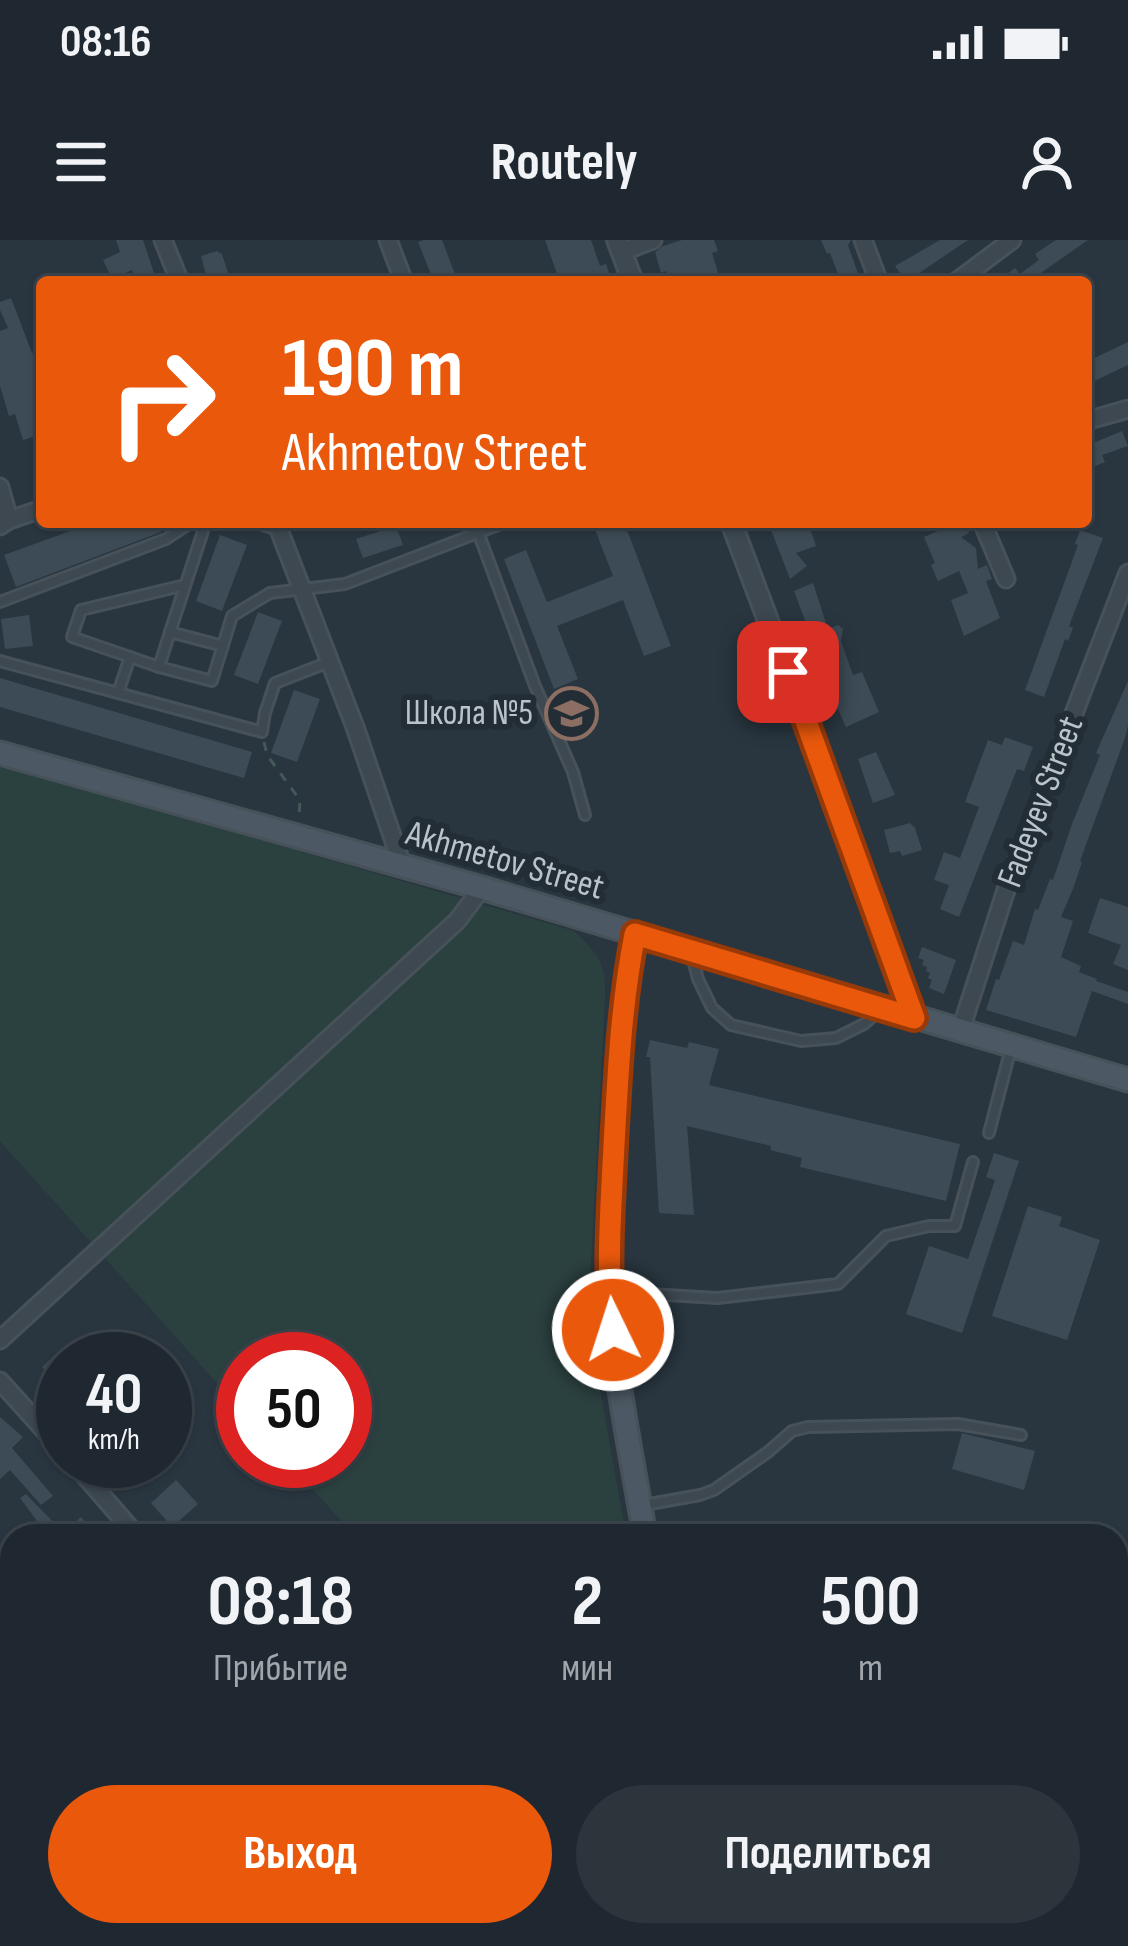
<!DOCTYPE html>
<html lang="ru">
<head>
<meta charset="utf-8">
<style>
	:root { --surface:#1f2830; --page:#2c343c; --text:#f1f3f6; --muted:#a1a6ab; --line:#3c444c; --accent:#ea580c }
	body { margin:0; font-family:"Sofia Sans Condensed",sans-serif; background:var(--page); color:var(--text); height:100vh; display:flex; flex-direction:column; font-size:45px; white-space:nowrap }
	* { box-sizing:border-box; margin:0 }
	p { font-size:39px; color:var(--muted) }
	.icon { flex:none; width:66px; height:66px; fill:none; stroke:currentColor; stroke-width:2; stroke-linecap:round; stroke-linejoin:round }
	.map { position:relative; flex:1; overflow:hidden }
	.drawer { position:absolute; left:0px; top:1284px; width:1128px; height:423px; display:flex; flex-direction:column; background:var(--surface); border-radius:36px 36px 0 0; box-shadow:0 3px 9px #0004,0 0 0 3px var(--line) }
	.drawer>* { flex:none }
	.top-card { position:absolute; left:36px; top:36px; width:1056px; height:252px; border-radius:12px; box-shadow:0 3px 9px #0004,0 0 0 3px var(--line); background:#ea580c; color:#fff; overflow:hidden }
	.speed { position:absolute; left:36px; top:1092px; display:flex; gap:24px; font-size:60px; font-weight:700; text-align:center }
	.speed>* { display:grid; place-content:center; width:156px; height:156px; border-radius:50%; background:var(--surface); box-shadow:0 3px 9px #0004,0 0 0 3px var(--line); line-height:1 }
	.speed small { font-size:30px; font-weight:400 }
	.speed .limit { border:18px solid #d22; background:#fff; color:#111 }
	.pin { position:absolute; display:grid; place-items:center; width:102px; height:102px; color:#fff; margin:-51px; border-radius:24px; box-shadow:0 6px 18px #0006 }
	.me { position:absolute; width:132px; margin:-66px; rotate:356deg; stroke-linejoin:round; filter:drop-shadow(0 0 9px #0008) }
	.turn { display:flex; align-items:center; gap:42px; height:252px; padding:0 48px; font-size:54px }
	.turn .icon { width:156px; height:156px; stroke-width:2.5 }
	.turn b { display:block; font-size:84px; line-height:102px }
	.eta { display:flex; justify-content:space-evenly; align-items:center; height:204px; text-align:center }
	.eta b { font-size:72px; font-weight:700; line-height:84px }
	.primary-button { display:flex; gap:24px; margin-top:auto; padding:24px 48px }
	.primary-button a { flex:1; height:138px; border-radius:72px; background:var(--accent); color:#fff; font-size:48px; font-weight:700; line-height:138px; text-align:center }
	.primary-button a+a { background:var(--page); color:var(--text) }
	.status { display:flex; justify-content:space-between; align-items:center; height:84px; padding:0 60px; background:var(--surface); direction:ltr }
	.status svg { height:33px; fill:currentColor }
	header { display:flex; justify-content:space-between; align-items:center; height:156px; padding:0 48px; background:var(--surface); font-size:54px; font-weight:700 }
	.map>svg:first-child { display:block }
</style>
</head>
<body>
<div class="status"><b>08:16</b><svg viewBox="0 0 49 12"><path d="M0 12V9h3v3zM5 12V6h3v6zM10 12V3h3v9zM15 12V0h3v12zM26 1h20v11H26zM47 4h2v5h-2z"/></svg></div>
<header><svg class="icon" aria-label="menu" viewBox="0 0 24 24"><path d="M4 6h16M4 12h16M4 18h16"/></svg>Routely<svg class="icon" aria-label="person" viewBox="0 0 24 24"><circle cx="12" cy="8" r="4"/><path d="M4 21q1-7 8-7t8 7"/></svg></header>
<div class="map">
<svg width="1128" height="1706" viewBox="0 0 1128 1706">
	<rect width="100%" height="100%" fill="#293640"/>
	<!-- green -->
	<path fill="#2b4140" d="M0,524L574,691C600,716 606,723 605,759L588,1081L626,1296H355L287,1221H345V1119H243V1172L0,901Z"/>
	<!-- building -->
	<g fill="#3c4b55">
		<polygon points="116,0 143,0 157,42 136,42 132,30 112,39 103,20 120,12"/>
		<polygon points="424,0 442,0 458,42 434,42 418,2"/>
		<polygon points="545,0 591,0 600,26 606,24 612,42 560,42"/>
		<polygon points="682,0 714,0 718,11 712,13 720,39 713,42 670,42 666,31 661,33 655,12 663,6"/>
		<polygon points="821,0 851,0 848,5 861,42 841,42 830,13 827,14"/>
		<polygon points="940,0 968,0 906,42 895,26"/>
		<polygon points="1056,0 1088,0 1028,42 996,42 1015,28 1020,34 1039,20 1035,14"/>
		<polygon points="217,11 222,14 231,42 208,42 201,16"/>
		<polygon points="11,58 32,113 37,112 42,125 42,194 23,200 15,174 9,176 0,146 0,91 8,88 0,70 0,62"/>
		<polygon points="1128,102 1128,125 1086,145 1086,122"/>
		<polygon points="1122,191 1128,206 1102,215 1105,222 1086,230 1086,206"/>
		<polygon points="95,282 158,282 161,292 16,347 4,315"/>
		<polygon points="592,282 624,282 671,406 644,416 623,360 557,386 578,439 554,449 504,319 526,310 547,362 613,336"/>
		<polygon points="768,282 808,282 816,306 796,313 807,326 790,339"/>
		<polygon points="948,282 964,282 969,293 961,297 976,308 978,329 987,325 992,339 986,341 1000,378 964,396 951,360 968,353 959,331 938,341 931,325 935,323 924,297 938,291 937,287"/>
		<polygon points="396,286 403,305 363,318 356,299"/>
		<polygon points="1080,290 1103,298 1069,386 1073,388 1068,401 1065,399 1044,457 1025,450 1078,305 1075,304"/>
		<polygon points="220,295 247,305 222,371 196,361"/>
		<polygon points="813,343 828,389 838,385 843,389 841,401 853,435 862,432 879,472 846,487 835,463 832,464 820,421 794,351"/>
		<polygon points="258,372 282,381 258,444 234,435"/>
		<polygon points="29,375 33,406 5,409 1,379"/>
		<polygon points="0,438 252,512 244,538 0,467"/>
		<polygon points="1128,441 1128,485 1125,498 1080,621 1082,622 1073,649 1061,677 1073,681 1061,717 1081,726 1079,732 1097,739 1096,741 1128,752 1128,764 1092,751 1076,797 986,770 996,739 999,740 1013,701 1024,705 1035,669 1038,670 1050,639 1053,640 1072,584 1100,515 1096,513"/>
		<polygon points="294,450 320,459 297,522 271,513"/>
		<polygon points="1005,497 1033,507 1024,531 1017,529 959,677 940,669 949,645 934,640 944,612 960,618 979,567 965,562 988,500 1002,505"/>
		<polygon points="876,512 895,555 873,563 858,519"/>
		<polygon points="910,583 915,588 922,610 902,616 900,611 890,613 884,590"/>
		<polygon points="1100,658 1128,667 1128,730 1113,724 1121,705 1088,693"/>
		<polygon points="922,707 956,720 944,754 929,748 932,740 928,738 930,733 926,731 927,727 922,725 924,720 918,718"/>
		<polygon points="650,800 687,808 689,802 719,809 709,845 960,904 946,961 800,927 802,918 770,910 771,906 687,886 694,975 659,973 650,817 646,817"/>
		<polygon points="994,913 1019,921 962,1093 906,1074 929,1006 968,1019 995,940 986,937"/>
		<polygon points="1028,966 1062,977 1059,986 1100,1000 1067,1100 992,1076"/>
		<polygon points="65,1106 77,1119 63,1119 63,1150 42,1127"/>
		<polygon points="0,1177 23,1197 12,1208 53,1256 41,1265 10,1230 0,1239"/>
		<polygon points="962,1193 1035,1211 1024,1250 952,1229"/>
		<polygon points="176,1240 198,1264 172,1287 151,1263"/>
		<polygon points="26,1254 63,1292 81,1277 98,1296 35,1296 43,1289 20,1258"/>
	</g>
	<g fill="none" stroke-linecap="round" stroke-linejoin="round">
		<defs>
			<g id="service">
				<polyline points="206,282 170,392 223,406"/>
				<polyline points="254,282 278,290"/>
				<polyline points="478,292 535,446 573,532 585,575"/>
				<polyline points="0,362 166,299 192,282"/>
				<polyline points="170,392 159,427 72,397 81,370 185,345"/>
				<polyline points="0,421 262,492 265,473 275,443 329,422"/>
				<polyline points="159,427 212,441 232,376 270,353 345,344 506,282"/>
				<polyline points="118,453 130,417"/>
				<polyline points="691,712 698,739 712,768 731,785 801,801 836,798 864,784 879,771"/>
				<polyline points="989,893 1011,808"/>
				<polyline points="613,1059 649,1054 718,1058 838,1044 886,996 929,986 955,986 973,922"/>
				<polyline points="644,1265 700,1255 714,1250 768,1212 792,1191 808,1187 958,1184 1021,1195"/>
				<polyline points="1116,1464 1128,1464"/>
			</g>
			<g id="minor">
				<polyline points="163,0 180,42"/>
				<polyline points="388,0 404,42"/>
				<polyline points="863,0 879,42"/>
				<polyline points="621,12 653,0"/>
				<polyline points="956,42 1012,0"/>
				<polyline points="1086,181 1128,169"/>
				<polyline points="0,247 9,280"/>
				<polyline points="276,282 355,487 402,625"/>
				<polyline points="982,282 1006,339"/>
				<polyline points="0,286 9,280 42,269"/>
				<polyline points="960,792 1007,647 1128,333"/>
				<polyline points="0,1100 457,681 482,648"/>
				<polyline points="0,1141 63,1211"/>
				<polyline points="72,1221 137,1296"/>
			</g>
			<g id="tertiary">
				<polyline points="617,0 633,42"/>
				<polyline points="731,282 849,596 914,778"/>
				<polyline points="0,1680 12,1693"/>
			</g>
			<g id="secondary">
				<polyline points="0,513 482,648 1128,840"/>
				<path d="M635,694C621,763 618,833 614,904C611,956 607,1008 610,1060C615,1139 632,1218 645,1296"/>
				<polyline points="710,1695 712,1706"/>
			</g>
		</defs>
		<!-- service casing -->
		<use href="#service" stroke="#475159" stroke-width="14"/>
		<!-- minor casing -->
		<use href="#minor" stroke="#475159" stroke-width="21"/>
		<!-- tertiary casing -->
		<use href="#tertiary" stroke="#475159" stroke-width="24"/>
		<!-- secondary casing -->
		<use href="#secondary" stroke="#475159" stroke-width="27"/>
		<!-- path -->
		<polyline stroke="#445957" stroke-width="3" stroke-dasharray="9 9" stroke-linecap="butt" points="264,502 267,515 300,560 299,576"/>
		<!-- service -->
		<use href="#service" stroke="#3d4850" stroke-width="8"/>
		<!-- minor -->
		<use href="#minor" stroke="#3d4850" stroke-width="15"/>
		<!-- tertiary -->
		<use href="#tertiary" stroke="#3d4850" stroke-width="18"/>
		<!-- secondary -->
		<use href="#secondary" stroke="#4c5863" stroke-width="21"/>
	</g>
	<g fill="none" stroke-linecap="round" stroke-linejoin="round">
		<defs>
			<path id="route" d="M613,1090C606,1028 611,967 614,905C618,834 621,764 635,694L914,778L788,432"/>
		</defs>
		<!-- route casing -->
		<use href="#route" stroke="#983908" stroke-width="30"/>
		<!-- route -->
		<use href="#route" stroke="#ea580c" stroke-width="21"/>
	</g>
	<!-- icons -->
	<defs>
		<symbol id="school-ring" viewBox="-11 -11 22 22"><circle r="9.5" fill="#222d35" stroke="#8d6e63" stroke-width="1.5"/><path d="M0-5L7-2L0 1L-7-2ZM-4 1L0 2.5L4 1V4Q0 6-4 4Z" fill="#8d6e63"/></symbol>
	</defs>
	<g fill-rule="evenodd">
		<use href="#school-ring" x="542" y="444" width="59" height="59"/>
	</g>
	<g text-anchor="middle" dominant-baseline="central" stroke-width="12" stroke-linejoin="round" paint-order="stroke">
		<!-- poi labels -->
		<g font-size="36" fill="#bac3ca" stroke="#222d35" text-anchor="end">
			<text x="533" y="473">Школа №5</text>
		</g>
		<!-- street labels -->
		<g font-size="36" fill="#bac3ca" stroke="#222d35">
			<text transform="translate(1041 562) rotate(-69)">Fadeyev Street</text>
			<text transform="translate(505 621) rotate(16)">Akhmetov Street</text>
		</g>
	</g>
</svg>
<div class="speed"><div>40<small>km/h</small></div><div class="limit">50</div></div>
<div class="pin" style="left:788px;top:432px;background:#d93025"><svg class="icon" aria-label="arrive" viewBox="0 0 24 24"><path d="M6 21V4h12l-3 4 3 4H6"/></svg></div>
<svg class="me" style="left:613px;top:1090px" viewBox="-20 -20 40 40"><circle r="17" fill="#ea580c" stroke="#fff" stroke-width="3"/><path d="M0-11L8 9 0 5-8 9z" fill="#fff"/></svg>
<div class="top-card">
<div class="turn"><svg class="icon" aria-label="right" viewBox="0 0 24 24"><path d="M7 20v-9h11M14 6l5 5-5 5"/></svg><div><b>190 m</b>Akhmetov Street</div></div>
</div>
<section class="drawer">
<div class="eta">
<div><b>08:18</b><p>Прибытие</p></div>
<div><b>2</b><p>мин</p></div>
<div><b>500</b><p>m</p></div>
</div>
<div class="primary-button"><a>Выход</a><a>Поделиться</a></div>
</section>
</div>
</body>
</html>
